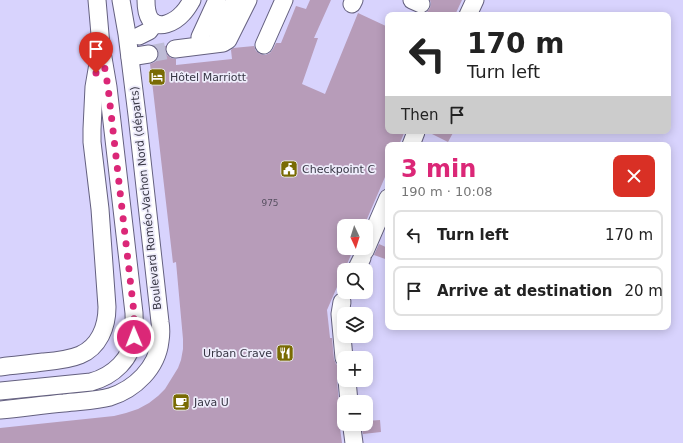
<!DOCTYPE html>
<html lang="en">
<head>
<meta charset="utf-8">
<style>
	:root { --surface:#fff; --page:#f6f6f6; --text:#222; --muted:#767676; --line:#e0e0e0; --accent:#db2777 }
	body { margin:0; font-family:"DejaVu Sans",sans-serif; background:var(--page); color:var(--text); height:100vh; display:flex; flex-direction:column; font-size:15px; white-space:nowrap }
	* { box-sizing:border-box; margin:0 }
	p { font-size:13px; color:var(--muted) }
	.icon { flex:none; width:22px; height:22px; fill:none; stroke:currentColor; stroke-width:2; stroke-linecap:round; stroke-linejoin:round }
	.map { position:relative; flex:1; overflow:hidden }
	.details { position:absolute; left:385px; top:142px; width:286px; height:188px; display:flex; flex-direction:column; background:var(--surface); border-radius:8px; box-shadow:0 2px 10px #0003 }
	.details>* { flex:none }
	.guide { position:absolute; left:385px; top:12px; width:286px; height:122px; border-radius:8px; box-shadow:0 2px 10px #0003; background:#fff; color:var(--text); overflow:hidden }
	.needle { width:26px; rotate:176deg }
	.tools { position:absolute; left:337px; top:219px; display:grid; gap:8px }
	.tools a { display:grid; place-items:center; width:36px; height:36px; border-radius:8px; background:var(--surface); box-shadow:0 2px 10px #0003; font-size:20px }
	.pin { position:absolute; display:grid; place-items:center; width:34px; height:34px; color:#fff; margin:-41px -17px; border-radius:50% 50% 50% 0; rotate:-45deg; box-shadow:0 0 4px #0007 }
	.pin .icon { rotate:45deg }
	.me { position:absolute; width:44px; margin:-22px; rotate:359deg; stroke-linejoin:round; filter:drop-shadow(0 0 3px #0008) }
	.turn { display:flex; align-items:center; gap:14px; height:84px; padding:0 16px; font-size:18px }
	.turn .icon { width:52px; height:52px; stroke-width:2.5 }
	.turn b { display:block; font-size:28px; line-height:34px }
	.then { display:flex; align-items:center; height:38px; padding:0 16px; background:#0003; gap:8px; font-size:15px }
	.round { display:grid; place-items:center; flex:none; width:42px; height:42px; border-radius:8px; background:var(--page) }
	.head { display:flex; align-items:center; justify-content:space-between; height:68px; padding:0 16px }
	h1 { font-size:24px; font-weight:700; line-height:30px; color:var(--accent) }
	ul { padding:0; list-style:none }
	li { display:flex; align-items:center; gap:12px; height:50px; margin:0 8px 6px; padding:0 8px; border:2px solid var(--line); border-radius:8px }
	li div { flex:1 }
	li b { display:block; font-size:15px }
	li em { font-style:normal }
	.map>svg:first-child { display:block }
</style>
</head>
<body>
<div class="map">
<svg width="683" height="443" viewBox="0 0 683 443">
	<rect width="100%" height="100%" fill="#e0ddfa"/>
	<!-- built -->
	<path fill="#d8d3fd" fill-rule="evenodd" d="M0,0H683V443H0ZM388,15H668V131H388ZM388,145H668V327H388ZM344,226H366V248H344ZM344,270H366V292H344ZM344,314H366V336H344ZM344,358H366V380H344ZM344,402H366V424H344Z"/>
	<!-- building -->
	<g fill="#b79cb9">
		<polygon points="310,0 331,0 314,38 318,38 302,84 325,94 358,13 388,27 388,131 405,131 399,145 388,145 388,170 364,226 344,226 344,248 354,248 327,310 330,338 332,338 334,359 336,364 340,367 341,372 338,376 337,381 339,403 341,407 344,410 344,422 342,428 340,428 342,443 0,443 0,428 114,416 126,413 138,409 149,403 158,396 165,389 178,368 181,360 183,349 183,339 176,262 173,263 150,64 155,62 158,58 159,52 156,47 166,46 165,51 167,55 171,58 176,59 176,65 232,59 231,50 233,48 254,46 256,51 260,54 265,55 270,53 273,49 276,43 281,43 296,6 306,9"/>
		<polygon points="430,0 462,0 455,15 416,15 417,13 422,14 427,12 430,8 431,3"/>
		<polygon points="426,131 454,131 448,142"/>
		<polygon points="379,244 388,248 388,260 374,255"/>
		<polygon points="380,420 381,432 363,434 361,424 366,424 366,421"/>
	</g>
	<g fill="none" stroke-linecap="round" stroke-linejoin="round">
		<!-- minor-tunnel -->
		<polyline stroke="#bebcd6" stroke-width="17" stroke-dasharray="17 8" stroke-linecap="butt" points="149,54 175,49"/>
		<defs>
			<g id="minor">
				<path d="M146,0C146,6 146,13 150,19C158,31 175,22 183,13C187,9 189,5 192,0"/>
				<polyline points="412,0 421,4"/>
				<polyline points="352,4 354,0"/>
				<polyline points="468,15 475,0"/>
				<polyline points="218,34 235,0"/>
				<polyline points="139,36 149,31 155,23"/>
				<polyline points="200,37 217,0"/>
				<polyline points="264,45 284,0"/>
				<polyline points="175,49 223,43 228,40 248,0"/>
				<polyline points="130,57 149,54"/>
				<polyline points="411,145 416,132"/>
				<polyline points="365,251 388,198"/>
				<polyline points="356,270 362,258"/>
				<polyline points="342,302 340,314 344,358"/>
				<path d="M0,367C14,365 29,364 43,362C55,361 68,360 80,355C99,347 107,327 107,307L100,209L92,142V129L94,87L99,58"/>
				<polyline points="347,380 349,402"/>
				<path d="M0,391L91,382C113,376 132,359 134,335C135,328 134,320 134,313L108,87L101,46L97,0"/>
				<path d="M0,410C21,408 43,405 64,403C79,401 95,401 110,397C135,389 157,368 160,341C161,335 161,328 160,322L137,115L127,34L121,0"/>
				<polyline points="352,428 354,443"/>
			</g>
		</defs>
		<!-- minor casing -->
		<use href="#minor" stroke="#64607f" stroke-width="19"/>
		<!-- minor -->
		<use href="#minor" stroke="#fff" stroke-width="17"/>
	</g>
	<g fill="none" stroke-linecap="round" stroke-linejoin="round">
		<!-- route -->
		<polyline stroke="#db2777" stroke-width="7" stroke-dasharray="0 12.6" points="96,73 101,46 108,87 111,113 134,313 134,337"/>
	</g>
	<!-- icons -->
	<defs>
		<symbol id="hotel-square" viewBox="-11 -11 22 22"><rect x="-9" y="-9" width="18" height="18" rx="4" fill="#796b03" stroke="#eeecfb"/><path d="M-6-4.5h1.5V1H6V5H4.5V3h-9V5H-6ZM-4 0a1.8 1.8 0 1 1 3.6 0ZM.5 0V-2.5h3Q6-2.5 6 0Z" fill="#fff"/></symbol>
		<symbol id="civic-square" viewBox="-11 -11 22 22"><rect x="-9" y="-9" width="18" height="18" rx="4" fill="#796b03" stroke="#eeecfb"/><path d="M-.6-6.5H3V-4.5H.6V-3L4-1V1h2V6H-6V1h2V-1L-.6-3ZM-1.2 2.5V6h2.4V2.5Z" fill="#fff"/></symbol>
		<symbol id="restaurant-square" viewBox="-11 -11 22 22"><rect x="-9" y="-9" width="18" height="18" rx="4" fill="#796b03" stroke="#eeecfb"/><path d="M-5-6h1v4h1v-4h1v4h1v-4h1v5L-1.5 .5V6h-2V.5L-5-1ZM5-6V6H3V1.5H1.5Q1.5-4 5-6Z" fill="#fff"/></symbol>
		<symbol id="cafe-square" viewBox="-11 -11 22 22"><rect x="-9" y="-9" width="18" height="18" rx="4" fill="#796b03" stroke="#eeecfb"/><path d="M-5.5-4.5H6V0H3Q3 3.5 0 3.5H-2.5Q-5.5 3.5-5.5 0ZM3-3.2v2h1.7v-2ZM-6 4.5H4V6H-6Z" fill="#fff"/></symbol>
	</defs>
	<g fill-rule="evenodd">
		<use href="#hotel-square" x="147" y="67" width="20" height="20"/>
		<use href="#civic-square" x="279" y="159" width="20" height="20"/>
		<use href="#restaurant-square" x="275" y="343" width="20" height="20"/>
		<use href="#cafe-square" x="171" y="392" width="20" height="20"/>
	</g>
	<g text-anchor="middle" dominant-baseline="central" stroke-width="3.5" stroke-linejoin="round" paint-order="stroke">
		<!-- number labels -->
		<g font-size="9" fill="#575061">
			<text x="270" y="203">975</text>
		</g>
		<!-- poi labels -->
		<g font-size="11" fill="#373644" stroke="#eeecfb" text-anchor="start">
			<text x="170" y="77">Hôtel Marriott</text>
			<text x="302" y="169">Checkpoint C</text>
			<text x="272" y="353" text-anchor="end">Urban Crave</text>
			<text x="194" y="402">Java U</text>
		</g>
		<!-- street labels -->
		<g font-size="11" fill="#373644" stroke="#eeecfb">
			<text transform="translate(146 198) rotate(-96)">Boulevard Roméo-Vachon Nord (départs)</text>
		</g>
	</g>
</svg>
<div class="tools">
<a><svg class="needle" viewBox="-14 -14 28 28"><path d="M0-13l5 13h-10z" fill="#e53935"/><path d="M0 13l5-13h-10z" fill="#767676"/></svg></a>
<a><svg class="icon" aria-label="search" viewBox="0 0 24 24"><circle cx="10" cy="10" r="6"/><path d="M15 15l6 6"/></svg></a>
<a><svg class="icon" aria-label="layers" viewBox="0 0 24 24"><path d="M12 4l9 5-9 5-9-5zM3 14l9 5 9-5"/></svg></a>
<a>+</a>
<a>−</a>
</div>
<div class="pin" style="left:96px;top:73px;background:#d93025"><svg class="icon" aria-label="arrive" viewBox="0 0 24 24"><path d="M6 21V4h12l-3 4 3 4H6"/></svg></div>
<svg class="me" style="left:134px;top:337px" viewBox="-20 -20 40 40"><circle r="17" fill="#db2777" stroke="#fff" stroke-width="3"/><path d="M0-11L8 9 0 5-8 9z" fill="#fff"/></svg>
<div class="guide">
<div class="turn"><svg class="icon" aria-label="left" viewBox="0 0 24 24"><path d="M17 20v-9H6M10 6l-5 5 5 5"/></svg><div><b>170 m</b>Turn left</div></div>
<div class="then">Then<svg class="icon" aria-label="arrive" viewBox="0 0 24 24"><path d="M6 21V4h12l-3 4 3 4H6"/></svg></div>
</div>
<section class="details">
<div class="head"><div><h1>3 min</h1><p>190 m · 10:08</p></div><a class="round" style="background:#d93025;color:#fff"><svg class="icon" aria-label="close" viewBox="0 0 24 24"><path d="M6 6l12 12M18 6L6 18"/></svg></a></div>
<ul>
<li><svg class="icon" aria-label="left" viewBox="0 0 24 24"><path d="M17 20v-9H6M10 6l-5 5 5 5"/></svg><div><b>Turn left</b></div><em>170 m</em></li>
<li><svg class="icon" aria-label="arrive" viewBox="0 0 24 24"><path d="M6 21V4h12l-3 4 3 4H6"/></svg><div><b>Arrive at destination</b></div><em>20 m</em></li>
</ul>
</section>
</div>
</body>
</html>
